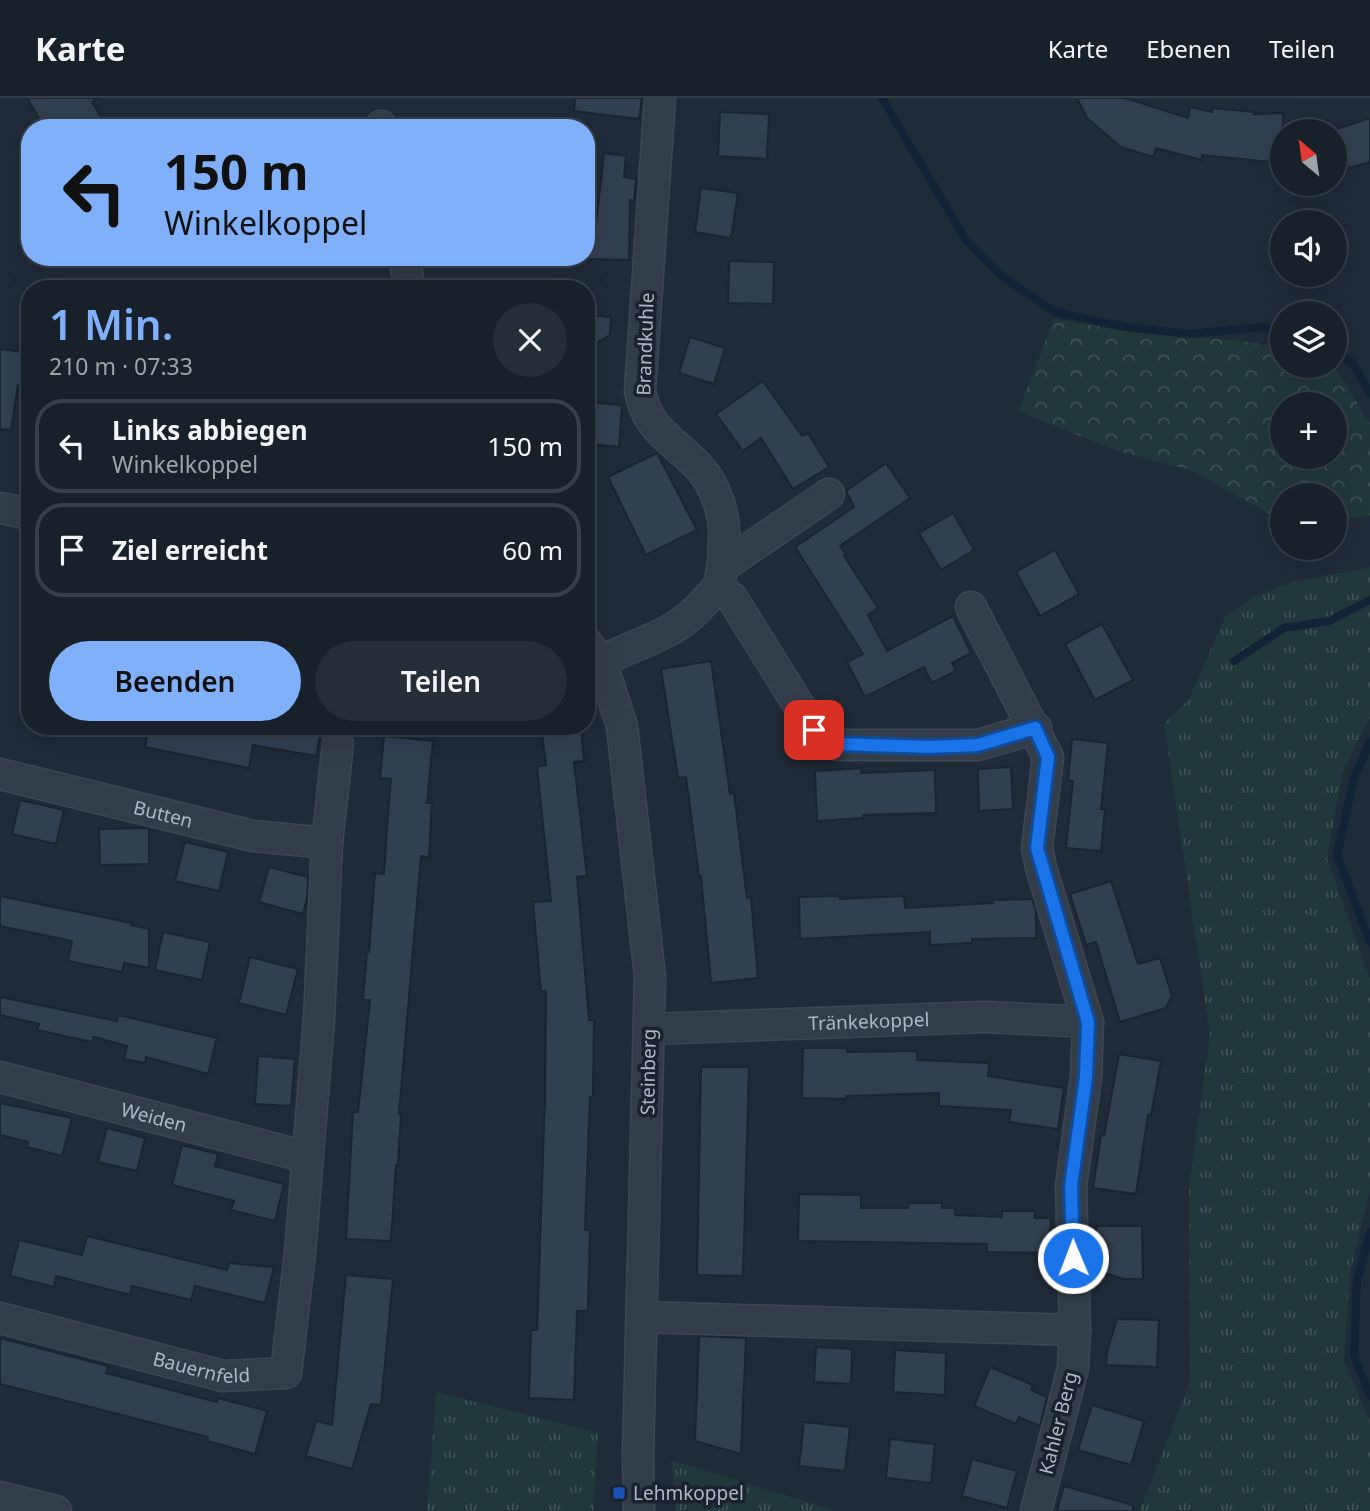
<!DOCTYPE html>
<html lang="de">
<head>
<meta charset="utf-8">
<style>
	:root { --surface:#18202a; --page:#252d36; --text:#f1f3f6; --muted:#9fa3a8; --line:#363e47; --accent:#7fb0f9 }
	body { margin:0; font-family:"Noto Sans",sans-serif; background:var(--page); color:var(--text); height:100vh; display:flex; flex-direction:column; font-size:26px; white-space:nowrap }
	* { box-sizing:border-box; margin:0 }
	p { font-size:23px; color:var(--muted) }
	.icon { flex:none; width:38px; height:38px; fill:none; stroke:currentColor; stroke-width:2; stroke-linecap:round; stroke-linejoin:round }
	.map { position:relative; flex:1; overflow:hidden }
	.details { position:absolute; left:21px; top:182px; width:574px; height:455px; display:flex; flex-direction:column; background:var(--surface); border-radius:28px; box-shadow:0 7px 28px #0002,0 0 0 2px var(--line) }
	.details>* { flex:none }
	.guide { position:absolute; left:21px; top:21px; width:574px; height:147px; border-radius:28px; box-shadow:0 7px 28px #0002,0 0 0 2px var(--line); background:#7fb0f9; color:#111; overflow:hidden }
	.needle { width:46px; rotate:331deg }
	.buttons { position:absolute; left:1270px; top:21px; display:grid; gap:14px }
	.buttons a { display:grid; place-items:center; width:77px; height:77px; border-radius:50%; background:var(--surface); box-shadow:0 7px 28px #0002,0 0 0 2px var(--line); font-size:35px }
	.pin { position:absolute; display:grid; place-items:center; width:60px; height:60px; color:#fff; margin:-30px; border-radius:14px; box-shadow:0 4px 10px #0006 }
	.me { position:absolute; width:77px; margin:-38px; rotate:359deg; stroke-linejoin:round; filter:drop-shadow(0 0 5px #0008) }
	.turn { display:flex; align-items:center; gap:24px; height:147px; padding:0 28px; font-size:32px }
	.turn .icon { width:91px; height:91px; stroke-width:2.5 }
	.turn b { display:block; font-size:49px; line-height:60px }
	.round { display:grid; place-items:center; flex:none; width:74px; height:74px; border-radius:37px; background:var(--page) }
	.overview { display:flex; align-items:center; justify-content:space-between; height:119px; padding:0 28px }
	h1 { font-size:42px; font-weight:600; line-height:52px; color:var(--accent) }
	.button { display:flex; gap:14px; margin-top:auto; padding:14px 28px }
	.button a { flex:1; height:80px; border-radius:42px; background:var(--accent); color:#111; font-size:28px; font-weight:600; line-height:80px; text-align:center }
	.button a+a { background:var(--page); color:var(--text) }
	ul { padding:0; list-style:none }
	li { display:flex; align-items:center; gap:21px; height:94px; margin:0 14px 10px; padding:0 14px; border:4px solid var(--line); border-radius:28px }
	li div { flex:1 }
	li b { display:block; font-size:26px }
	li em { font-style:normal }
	header { display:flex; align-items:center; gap:42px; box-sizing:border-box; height:98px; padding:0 35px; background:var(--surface); border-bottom:2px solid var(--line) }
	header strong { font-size:33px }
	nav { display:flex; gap:38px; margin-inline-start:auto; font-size:24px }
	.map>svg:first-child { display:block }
</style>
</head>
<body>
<header>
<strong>Karte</strong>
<nav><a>Karte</a><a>Ebenen</a><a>Teilen</a></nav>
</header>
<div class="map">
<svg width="1370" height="1413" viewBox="0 0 1370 1413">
	<defs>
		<pattern id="grass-tufts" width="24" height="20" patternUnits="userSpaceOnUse" patternTransform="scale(1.75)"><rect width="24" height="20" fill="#223739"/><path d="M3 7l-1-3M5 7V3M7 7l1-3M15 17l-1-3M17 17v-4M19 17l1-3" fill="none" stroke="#405254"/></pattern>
		<pattern id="forest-crowns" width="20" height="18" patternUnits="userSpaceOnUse" patternTransform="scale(1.75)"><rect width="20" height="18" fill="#223739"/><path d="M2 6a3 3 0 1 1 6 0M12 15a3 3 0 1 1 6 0" fill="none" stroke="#405254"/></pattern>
	</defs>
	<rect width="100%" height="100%" fill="#202b38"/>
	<!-- grass -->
	<g fill="url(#grass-tufts)">
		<polygon points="1370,469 1370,618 1342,677 1327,761 1370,881 1370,1092 1350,1175 1344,1263 1370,1324 1370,1413 1140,1413 1190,1283 1189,1089 1210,936 1164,626 1189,601 1225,519 1251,500 1293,484"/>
		<polygon points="436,1294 598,1335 593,1413 427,1413"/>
		<polygon points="671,1362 836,1413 677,1413"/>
	</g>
	<!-- forest -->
	<path fill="url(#forest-crowns)" fill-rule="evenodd" d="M1054,221L1128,233L1250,244L1283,250V268H1333L1350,292L1370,327V417L1360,420H1335V397H1283V421H1278L1191,372L1120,354L1018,313ZM1283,306H1335V359H1283Z"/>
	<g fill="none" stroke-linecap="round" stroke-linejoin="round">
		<!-- stream -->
		<g stroke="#142235" stroke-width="8">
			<polyline points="882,0 965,141 1003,179 1055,214 1125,229 1190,236 1263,229 1283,232"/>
			<polyline points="1335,252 1354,267 1370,296"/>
			<polyline points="1234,563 1284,530 1329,523 1370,502"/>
			<polyline points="1370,644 1354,680 1337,757 1370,844"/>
			<polyline points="1370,1134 1357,1183 1354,1259 1370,1298"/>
		</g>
	</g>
	<!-- building -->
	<g fill="#323f4f" stroke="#1b242f" stroke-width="2">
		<polygon points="27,0 98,0 92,4 103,22 90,30 66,30 61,22 45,30"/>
		<polygon points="575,0 642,0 639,21 574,13"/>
		<polygon points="1077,0 1125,0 1188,20 1190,9 1212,14 1213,10 1255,14 1254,16 1283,15 1283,63 1271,64 1202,57 1201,62 1156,50 1153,59 1121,49 1087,20"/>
		<polygon points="720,14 769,16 767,61 718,58"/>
		<polygon points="1370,20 1370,64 1349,70 1337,31"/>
		<polygon points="604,55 626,58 624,79 636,81 634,103 630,102 629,162 588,161 590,119 597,119"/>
		<polygon points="701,90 738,95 731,140 695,134"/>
		<polygon points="729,163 774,164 773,206 728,205"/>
		<polygon points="586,217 611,219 610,237 586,251"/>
		<polygon points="690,239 725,250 714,286 679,275"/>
		<polygon points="0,251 30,255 30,288 18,287 11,332 0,331"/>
		<polygon points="763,283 802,338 808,335 829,369 793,391 761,340 743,353 716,316"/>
		<polygon points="586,304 622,307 619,349 591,346 586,337"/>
		<polygon points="657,355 697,432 646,457 608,379"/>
		<polygon points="886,365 910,400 840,448 846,456 844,458 878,510 868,517 887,553 953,518 971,555 952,565 956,573 932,585 924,569 865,599 847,564 863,556 795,449 854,409 846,393"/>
		<polygon points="953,415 974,452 941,472 919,435"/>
		<polygon points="1055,452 1079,496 1040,518 1016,474"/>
		<polygon points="1102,526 1133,582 1095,602 1065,546"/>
		<polygon points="711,563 730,696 734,695 747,800 751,799 758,880 711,885 701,778 699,779 686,679 678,680 661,571"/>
		<polygon points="149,628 322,628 316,658 253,647 249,670 145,649"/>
		<polygon points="541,628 581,628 584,663 574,664 587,778 577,779 589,922 594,922 593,999 590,999 585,1132 590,1132 588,1213 577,1213 574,1302 529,1300 531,1232 537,1232 545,999 546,893 541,894 533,804 551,803 537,669 546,667"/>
		<polygon points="384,638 433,643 427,705 432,705 429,759 421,758 399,1016 401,1017 398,1067 396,1067 391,1143 346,1141 353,1014 358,1014 370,902 363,902 367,853 369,854 375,775 384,776 387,729 391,681 380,680"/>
		<polygon points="1072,641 1108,645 1101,711 1105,711 1101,753 1066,750 1073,683 1068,682"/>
		<polygon points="1011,669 1013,711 979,713 978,671"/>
		<polygon points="861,670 861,675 935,672 936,715 863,717 863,720 817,723 815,673"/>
		<polygon points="20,702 64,712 56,746 12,736"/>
		<polygon points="149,730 149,766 100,767 99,731"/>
		<polygon points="185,744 228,754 219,793 175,783"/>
		<polygon points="269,769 308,779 307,800 303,816 259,804"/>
		<polygon points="1111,783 1138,866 1160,860 1172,898 1166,910 1120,924 1096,844 1086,847 1070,796"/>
		<polygon points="0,798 132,825 131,827 149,831 149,870 124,865 122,874 68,863 72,843 0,828"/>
		<polygon points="840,798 840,801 904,798 905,810 993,805 993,802 1032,801 1036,812 1036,840 972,841 972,845 930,847 930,834 800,841 799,799"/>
		<polygon points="163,834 210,844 202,882 155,872"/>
		<polygon points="250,859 298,871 286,917 239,905"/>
		<polygon points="0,899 117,923 118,917 217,940 208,976 146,959 145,965 124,961 127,948 94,939 92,944 37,932 39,926 0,917"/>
		<polygon points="803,950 847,950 847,954 917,953 917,962 989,965 988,978 1064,990 1058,1031 1009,1024 1011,1012 939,1008 939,995 846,998 846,1001 802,1000"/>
		<polygon points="1119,956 1161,963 1151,1017 1148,1017 1136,1096 1093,1090 1101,1037 1104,1038"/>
		<polygon points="258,958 295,961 291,1008 255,1006"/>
		<polygon points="701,969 749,969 743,1178 697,1177"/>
		<polygon points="0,1005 72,1020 62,1058 27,1049 28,1044 0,1037"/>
		<polygon points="107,1030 145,1040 137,1073 98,1064"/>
		<polygon points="182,1047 218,1056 215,1068 284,1086 275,1123 231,1112 234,1103 172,1087"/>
		<polygon points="799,1096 861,1097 861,1110 908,1110 909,1105 942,1105 942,1110 955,1110 955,1117 1002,1119 1002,1113 1035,1113 1035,1120 1051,1120 1050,1155 987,1154 987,1146 798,1143"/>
		<polygon points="1096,1128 1142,1128 1143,1181 1123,1181 1097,1172"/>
		<polygon points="87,1138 227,1172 229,1165 274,1169 265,1205 195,1188 191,1202 132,1188 130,1197 56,1178 54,1189 10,1178 19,1142 82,1157"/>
		<polygon points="346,1177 393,1181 381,1307 371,1306 352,1371 306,1358 316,1323 332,1327"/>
		<polygon points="1117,1221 1159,1222 1157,1269 1106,1267 1107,1254"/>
		<polygon points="699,1238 746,1240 741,1356 695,1343"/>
		<polygon points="0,1240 108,1268 106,1275 217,1304 218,1300 267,1313 255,1356 207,1343 208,1339 0,1286"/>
		<polygon points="816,1249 852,1251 851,1286 814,1284"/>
		<polygon points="895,1252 946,1255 945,1297 893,1294"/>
		<polygon points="990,1269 1033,1287 1031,1292 1047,1299 1040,1328 1019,1319 1016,1326 974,1308"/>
		<polygon points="1092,1307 1144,1323 1131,1367 1078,1352"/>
		<polygon points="804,1324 850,1329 845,1373 799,1368"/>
		<polygon points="890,1341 935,1346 931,1385 886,1380"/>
		<polygon points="972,1361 1017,1373 1007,1410 962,1398"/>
		<polygon points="1064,1388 1133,1407 1133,1413 1057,1413"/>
	</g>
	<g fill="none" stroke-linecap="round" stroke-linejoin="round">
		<defs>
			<g id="minor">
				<polyline points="381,30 381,28"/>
				<polyline points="404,159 410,191"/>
				<polyline points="0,410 30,416"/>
				<polyline points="722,469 829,396"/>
				<polyline points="717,490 732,500 814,632 822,641 838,647 978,647 1036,630"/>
				<polyline points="971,509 1048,659 1037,750 1041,770 1088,924 1086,979 1071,1088 1075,1232 1073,1270 1036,1413"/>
				<polyline points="586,544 601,564 622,628 650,879 638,1356 639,1413"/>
				<path d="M601,564C641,542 675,539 706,502C709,499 714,494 717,490C724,476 723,457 724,442C726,417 715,386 698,368C673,342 647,332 640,293L660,0"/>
				<path id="s1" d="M0,676L253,738L327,745"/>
				<path id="s2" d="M649,931L985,919L1088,924"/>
				<path id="s3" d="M0,979L307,1059"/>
				<polyline points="642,1219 1075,1232"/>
				<path id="s4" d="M0,1220L223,1278L286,1275L300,1155L319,921L327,745L338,646"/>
				<polyline points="0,1399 56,1413"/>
			</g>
		</defs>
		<!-- minor casing -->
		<use href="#minor" stroke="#3d4652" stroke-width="33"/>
		<!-- minor -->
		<use href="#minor" stroke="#333d48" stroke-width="30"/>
	</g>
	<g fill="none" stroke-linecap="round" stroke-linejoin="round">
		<defs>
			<polyline id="route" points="814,632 822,640 838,646 930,649 978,647 1035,630 1048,659 1037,750 1088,924 1086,979 1071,1088 1073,1160"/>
		</defs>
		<!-- route casing -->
		<use href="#route" stroke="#114b97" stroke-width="18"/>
		<!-- route -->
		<use href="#route" stroke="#1a73e8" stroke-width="12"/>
	</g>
	<!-- markers -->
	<rect fill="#1a4fb4" stroke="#19222d" stroke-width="2.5" x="612" y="1388" width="14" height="14" rx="3.5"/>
	<g text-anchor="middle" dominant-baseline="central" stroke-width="7" stroke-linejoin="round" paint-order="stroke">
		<!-- street labels -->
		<g font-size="19" fill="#aeb7c5" stroke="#19222d">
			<text transform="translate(645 246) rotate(-88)">Brandkuhle</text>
			<text stroke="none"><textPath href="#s1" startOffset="168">Butten</textPath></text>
			<text stroke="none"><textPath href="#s2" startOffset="220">Tränkekoppel</textPath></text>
			<text transform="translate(648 974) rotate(-89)">Steinberg</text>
			<text stroke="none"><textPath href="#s3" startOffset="159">Weiden</textPath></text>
			<text stroke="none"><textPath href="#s4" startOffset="208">Bauernfeld</textPath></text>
			<text transform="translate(1058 1325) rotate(-76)">Kahler Berg</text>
		</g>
		<!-- poi labels -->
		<g font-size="19" fill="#aeb7c5" stroke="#19222d" text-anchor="start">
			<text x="633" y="1395">Lehmkoppel</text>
		</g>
	</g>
</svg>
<div class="buttons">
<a><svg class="needle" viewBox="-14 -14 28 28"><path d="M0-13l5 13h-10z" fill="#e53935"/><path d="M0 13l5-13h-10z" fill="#9fa3a8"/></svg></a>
<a><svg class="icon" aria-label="sound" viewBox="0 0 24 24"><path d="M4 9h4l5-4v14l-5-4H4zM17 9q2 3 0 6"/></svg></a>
<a><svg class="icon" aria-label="layers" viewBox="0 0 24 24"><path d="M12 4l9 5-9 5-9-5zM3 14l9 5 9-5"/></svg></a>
<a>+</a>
<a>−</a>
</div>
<div class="pin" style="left:814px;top:632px;background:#d93025"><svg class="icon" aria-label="arrive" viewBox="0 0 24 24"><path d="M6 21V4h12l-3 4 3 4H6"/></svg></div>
<svg class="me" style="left:1073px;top:1160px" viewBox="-20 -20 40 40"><circle r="17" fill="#1a73e8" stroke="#fff" stroke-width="3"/><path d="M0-11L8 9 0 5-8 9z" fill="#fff"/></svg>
<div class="guide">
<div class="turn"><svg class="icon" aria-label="left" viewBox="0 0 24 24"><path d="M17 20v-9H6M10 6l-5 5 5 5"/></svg><div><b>150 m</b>Winkelkoppel</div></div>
</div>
<section class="details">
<div class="overview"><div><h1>1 Min.</h1><p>210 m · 07:33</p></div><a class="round"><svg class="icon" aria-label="close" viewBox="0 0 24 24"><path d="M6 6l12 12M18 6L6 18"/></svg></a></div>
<ul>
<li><svg class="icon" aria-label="left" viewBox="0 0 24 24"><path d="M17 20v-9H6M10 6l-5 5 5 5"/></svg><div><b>Links abbiegen</b><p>Winkelkoppel</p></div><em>150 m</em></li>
<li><svg class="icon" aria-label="arrive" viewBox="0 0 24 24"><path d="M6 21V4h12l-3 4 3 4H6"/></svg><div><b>Ziel erreicht</b></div><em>60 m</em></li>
</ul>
<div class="button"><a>Beenden</a><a>Teilen</a></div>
</section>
</div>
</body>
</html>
